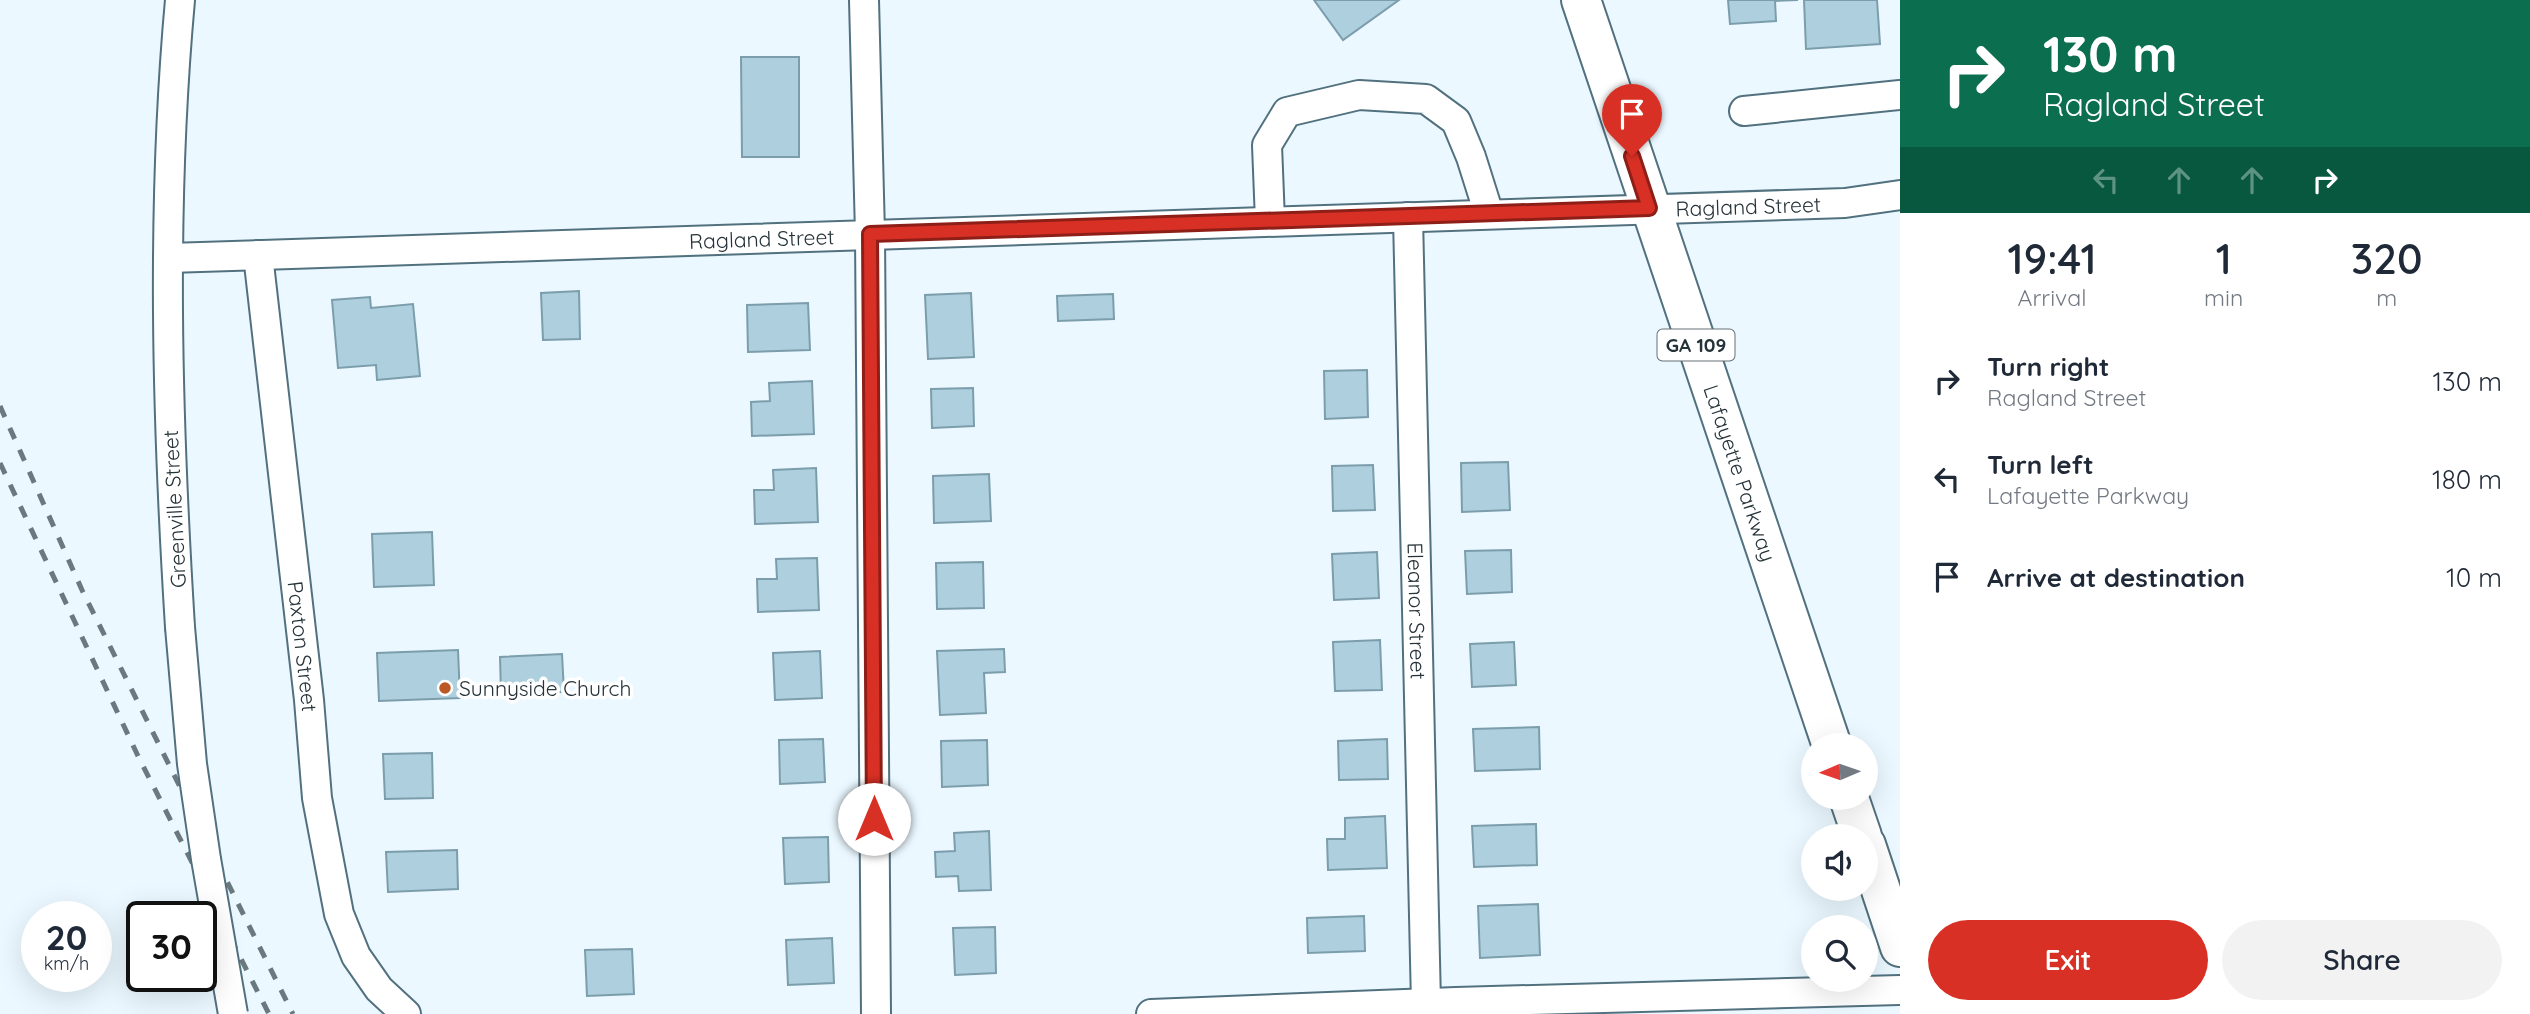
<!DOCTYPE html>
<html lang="en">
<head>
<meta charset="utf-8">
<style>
	:root { --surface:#fff; --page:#f2f2f3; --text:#1f2937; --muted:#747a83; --accent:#d93025 }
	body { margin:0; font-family:Quicksand,sans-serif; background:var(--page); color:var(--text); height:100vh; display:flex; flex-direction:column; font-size:26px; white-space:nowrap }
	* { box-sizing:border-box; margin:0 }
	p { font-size:23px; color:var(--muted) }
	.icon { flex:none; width:38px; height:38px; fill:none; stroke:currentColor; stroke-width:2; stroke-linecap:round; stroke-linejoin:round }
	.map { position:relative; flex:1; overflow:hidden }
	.panel { display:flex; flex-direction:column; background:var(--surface); width:630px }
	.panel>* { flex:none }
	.banner { background:#0b6e4f; color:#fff; overflow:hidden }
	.needle { width:46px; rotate:268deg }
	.tools { position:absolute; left:1801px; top:733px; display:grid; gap:14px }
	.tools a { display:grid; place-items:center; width:77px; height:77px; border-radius:50%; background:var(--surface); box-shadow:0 7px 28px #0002; font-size:35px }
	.speed { position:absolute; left:21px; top:901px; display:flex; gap:14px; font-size:35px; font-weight:700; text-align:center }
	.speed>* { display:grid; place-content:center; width:91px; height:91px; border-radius:50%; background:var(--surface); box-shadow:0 7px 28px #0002; line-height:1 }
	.speed small { font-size:18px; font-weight:400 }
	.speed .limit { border:4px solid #111; border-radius:10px; background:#fff; color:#111 }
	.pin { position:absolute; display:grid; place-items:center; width:60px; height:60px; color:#fff; margin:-72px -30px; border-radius:50% 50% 50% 0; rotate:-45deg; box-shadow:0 0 7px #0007 }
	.pin .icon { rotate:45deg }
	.me { position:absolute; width:77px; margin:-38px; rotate:0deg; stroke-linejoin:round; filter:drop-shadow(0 0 5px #0008) }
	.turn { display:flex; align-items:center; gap:24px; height:147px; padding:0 28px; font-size:32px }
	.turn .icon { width:91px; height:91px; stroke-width:2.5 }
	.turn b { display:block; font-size:49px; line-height:60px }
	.lanes { display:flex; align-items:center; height:66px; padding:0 28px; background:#0003; justify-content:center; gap:35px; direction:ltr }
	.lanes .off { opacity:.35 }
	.eta { display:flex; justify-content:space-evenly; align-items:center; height:119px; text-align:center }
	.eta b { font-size:42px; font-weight:600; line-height:49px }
	.action { display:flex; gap:14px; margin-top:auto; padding:14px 28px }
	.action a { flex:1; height:80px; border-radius:42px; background:var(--accent); color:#fff; font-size:28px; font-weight:600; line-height:80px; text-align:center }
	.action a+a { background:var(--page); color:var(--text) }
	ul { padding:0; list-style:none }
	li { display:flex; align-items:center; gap:21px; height:98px; padding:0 28px }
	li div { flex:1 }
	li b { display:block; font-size:26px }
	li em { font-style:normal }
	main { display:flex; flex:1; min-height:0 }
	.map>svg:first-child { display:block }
</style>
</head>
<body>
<main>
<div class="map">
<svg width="1900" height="1014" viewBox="0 0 1900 1014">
	<rect width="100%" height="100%" fill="#ebf8ff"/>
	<!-- building -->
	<g fill="#adcfde" stroke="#7c9dac" stroke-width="2">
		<polygon points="1314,0 1399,0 1343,40"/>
		<polygon points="1728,0 1798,0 1775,1 1776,21 1730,24"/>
		<polygon points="1804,0 1877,0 1880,44 1806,49"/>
		<polygon points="741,57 799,57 799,157 742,157"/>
		<polygon points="579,291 580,339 543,340 541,293"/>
		<polygon points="971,293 974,357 928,359 925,295"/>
		<polygon points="1113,294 1114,319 1058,321 1057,296"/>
		<polygon points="370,297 371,308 413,304 420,376 377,380 376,365 338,368 332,300"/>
		<polygon points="808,303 810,350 748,352 747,305"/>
		<polygon points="1367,370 1368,417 1325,419 1324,371"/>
		<polygon points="812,381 814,434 752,436 751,402 770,401 769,383"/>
		<polygon points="973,388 974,426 932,428 931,389"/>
		<polygon points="1508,462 1510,510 1462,512 1461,463"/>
		<polygon points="1373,465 1375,510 1333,511 1332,466"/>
		<polygon points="816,468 818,522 755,524 754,490 774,490 773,470"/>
		<polygon points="989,474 991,521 934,523 933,476"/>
		<polygon points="432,532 434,585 374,587 372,534"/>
		<polygon points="1511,550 1512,592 1467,594 1465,551"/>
		<polygon points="1377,552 1379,598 1334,600 1332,554"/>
		<polygon points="817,558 819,610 758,612 757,579 777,579 776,559"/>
		<polygon points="983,562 984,608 937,609 936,563"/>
		<polygon points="1380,640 1382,690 1335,691 1333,642"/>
		<polygon points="1514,642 1516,685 1472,687 1470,644"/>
		<polygon points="1004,649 1005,672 984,673 986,713 940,715 937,651"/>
		<polygon points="458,650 460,698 379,701 377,653"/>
		<polygon points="820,651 822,698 775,700 773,653"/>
		<polygon points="562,654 564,692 501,694 500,657"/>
		<polygon points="1539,727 1540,769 1475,771 1473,729"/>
		<polygon points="823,739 825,782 780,784 779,740"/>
		<polygon points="1387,739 1388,779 1339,780 1338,741"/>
		<polygon points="987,740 988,785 942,787 941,741"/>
		<polygon points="432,753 433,798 385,799 383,754"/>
		<polygon points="1385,816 1387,868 1328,870 1327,839 1345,839 1345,818"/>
		<polygon points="1536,824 1537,865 1474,867 1472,826"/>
		<polygon points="989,831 991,890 959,891 958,876 936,877 935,852 955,851 954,833"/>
		<polygon points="828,837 829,882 785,884 783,838"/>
		<polygon points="457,850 458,889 388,892 386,852"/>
		<polygon points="1538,904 1540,955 1480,958 1478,906"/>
		<polygon points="1364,916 1365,951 1308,953 1307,918"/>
		<polygon points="995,927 996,973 955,975 953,928"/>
		<polygon points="832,938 834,983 788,985 786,940"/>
		<polygon points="632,949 634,994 587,996 585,950"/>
	</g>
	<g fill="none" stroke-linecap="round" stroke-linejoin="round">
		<defs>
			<g id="minor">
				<polyline points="864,0 870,234 876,1014"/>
				<polyline points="1744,111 1900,95"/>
				<path id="s1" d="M1408,217L1426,1003"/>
				<polyline points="1270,221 1267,145 1287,112 1359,95 1426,99 1456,121 1471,157 1489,214"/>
				<path id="s2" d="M258,255L309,700L317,798L339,914L356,956L379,989L406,1014"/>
				<path id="s3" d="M169,258L1845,203L1900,195"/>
				<path d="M180,627C167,419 161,208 180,0"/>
				<polyline points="1151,1014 1456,1002 1900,990"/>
			</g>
			<g id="highway">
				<path id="s4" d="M1581,0L1832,746"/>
				<polyline points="1849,798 1862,836"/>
				<polyline points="1866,845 1900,947"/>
			</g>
		</defs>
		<!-- minor casing -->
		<use href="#minor" stroke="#52717f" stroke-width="32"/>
		<!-- highway casing -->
		<use href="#highway" stroke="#52717f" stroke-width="42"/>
		<!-- minor -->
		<use href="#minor" stroke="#fff" stroke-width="28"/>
		<!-- highway -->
		<use href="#highway" stroke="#fff" stroke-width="38"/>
		<!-- rail -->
		<g stroke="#6b787e" stroke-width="5" stroke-dasharray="12 12" stroke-linecap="butt">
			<polyline points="0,406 82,590 293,1014"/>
			<polyline points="0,463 138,756 269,1014"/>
		</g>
		<defs>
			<polyline id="minor-bridge" points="180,627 192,764 206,859 233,1014"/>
		</defs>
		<!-- minor-bridge casing -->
		<use href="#minor-bridge" stroke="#52717f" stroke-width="32" stroke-linecap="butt"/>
		<!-- minor-bridge -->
		<use href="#minor-bridge" stroke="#fff" stroke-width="28"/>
	</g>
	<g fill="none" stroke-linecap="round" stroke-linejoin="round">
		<defs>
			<polyline id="route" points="874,819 870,234 1649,208 1632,156"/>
		</defs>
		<!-- route casing -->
		<use href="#route" stroke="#8d1f18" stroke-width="18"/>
		<!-- route -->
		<use href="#route" stroke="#d93025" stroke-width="12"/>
	</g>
	<!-- markers -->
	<circle fill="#bc5826" stroke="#fff" stroke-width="2.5" cx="445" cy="688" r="7"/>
	<g text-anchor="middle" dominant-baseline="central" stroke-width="7" stroke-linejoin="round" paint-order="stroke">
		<!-- shield labels -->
		<rect fill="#fff" stroke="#667074" stroke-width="2" x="1657.5" y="329.5" width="77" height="31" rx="5"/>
		<g font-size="19" font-weight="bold" fill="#253238">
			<text x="1696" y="345">GA 109</text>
		</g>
		<!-- street labels -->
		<g font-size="21" fill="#253238" stroke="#fff">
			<text stroke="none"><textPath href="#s3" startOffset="1580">Ragland Street</textPath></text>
			<text stroke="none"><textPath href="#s3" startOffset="593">Ragland Street</textPath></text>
			<text stroke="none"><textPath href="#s4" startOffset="499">Lafayette Parkway</textPath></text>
			<text transform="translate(174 509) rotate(-93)">Greenville Street</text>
			<text stroke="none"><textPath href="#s1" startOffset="394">Eleanor Street</textPath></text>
			<text stroke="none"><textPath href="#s2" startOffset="394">Paxton Street</textPath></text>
		</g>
		<!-- poi labels -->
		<g font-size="21" fill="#253238" stroke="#fff" text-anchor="start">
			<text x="459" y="688">Sunnyside Church</text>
		</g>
	</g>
</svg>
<div class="tools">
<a><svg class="needle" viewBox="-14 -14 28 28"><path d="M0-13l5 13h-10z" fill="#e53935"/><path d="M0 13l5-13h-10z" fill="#747a83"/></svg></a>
<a><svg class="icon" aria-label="sound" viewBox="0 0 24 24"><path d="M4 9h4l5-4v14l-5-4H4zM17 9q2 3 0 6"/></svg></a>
<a><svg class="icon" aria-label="search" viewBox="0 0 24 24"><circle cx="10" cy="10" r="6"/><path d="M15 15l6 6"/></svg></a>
</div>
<div class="speed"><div>20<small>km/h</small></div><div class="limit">30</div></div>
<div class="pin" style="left:1632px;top:156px;background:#d93025"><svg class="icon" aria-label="arrive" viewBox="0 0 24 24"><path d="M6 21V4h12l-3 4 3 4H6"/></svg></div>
<svg class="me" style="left:874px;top:819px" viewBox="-20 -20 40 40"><circle r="19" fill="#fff"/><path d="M0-13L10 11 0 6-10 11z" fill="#d93025"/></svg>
</div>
<section class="panel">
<div class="banner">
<div class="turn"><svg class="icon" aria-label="right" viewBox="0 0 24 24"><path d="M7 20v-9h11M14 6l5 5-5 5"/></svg><div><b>130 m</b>Ragland Street</div></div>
<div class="lanes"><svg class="icon off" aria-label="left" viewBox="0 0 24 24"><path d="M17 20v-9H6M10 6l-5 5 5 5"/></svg><svg class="icon off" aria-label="ahead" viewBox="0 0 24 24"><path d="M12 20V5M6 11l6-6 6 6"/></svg><svg class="icon off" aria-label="ahead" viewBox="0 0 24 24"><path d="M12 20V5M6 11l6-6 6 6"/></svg><svg class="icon" aria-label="right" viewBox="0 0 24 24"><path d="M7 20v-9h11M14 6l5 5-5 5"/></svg></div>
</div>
<div class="eta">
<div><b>19:41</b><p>Arrival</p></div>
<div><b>1</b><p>min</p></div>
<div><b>320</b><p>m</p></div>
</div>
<ul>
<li><svg class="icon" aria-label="right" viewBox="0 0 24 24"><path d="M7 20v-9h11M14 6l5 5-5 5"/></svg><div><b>Turn right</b><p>Ragland Street</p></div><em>130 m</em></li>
<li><svg class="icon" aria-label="left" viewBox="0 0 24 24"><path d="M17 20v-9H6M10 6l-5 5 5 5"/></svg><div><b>Turn left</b><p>Lafayette Parkway</p></div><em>180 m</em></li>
<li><svg class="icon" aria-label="arrive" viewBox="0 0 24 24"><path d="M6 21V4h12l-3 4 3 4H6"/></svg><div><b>Arrive at destination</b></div><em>10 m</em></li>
</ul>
<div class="action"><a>Exit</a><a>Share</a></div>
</section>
</main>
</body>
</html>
